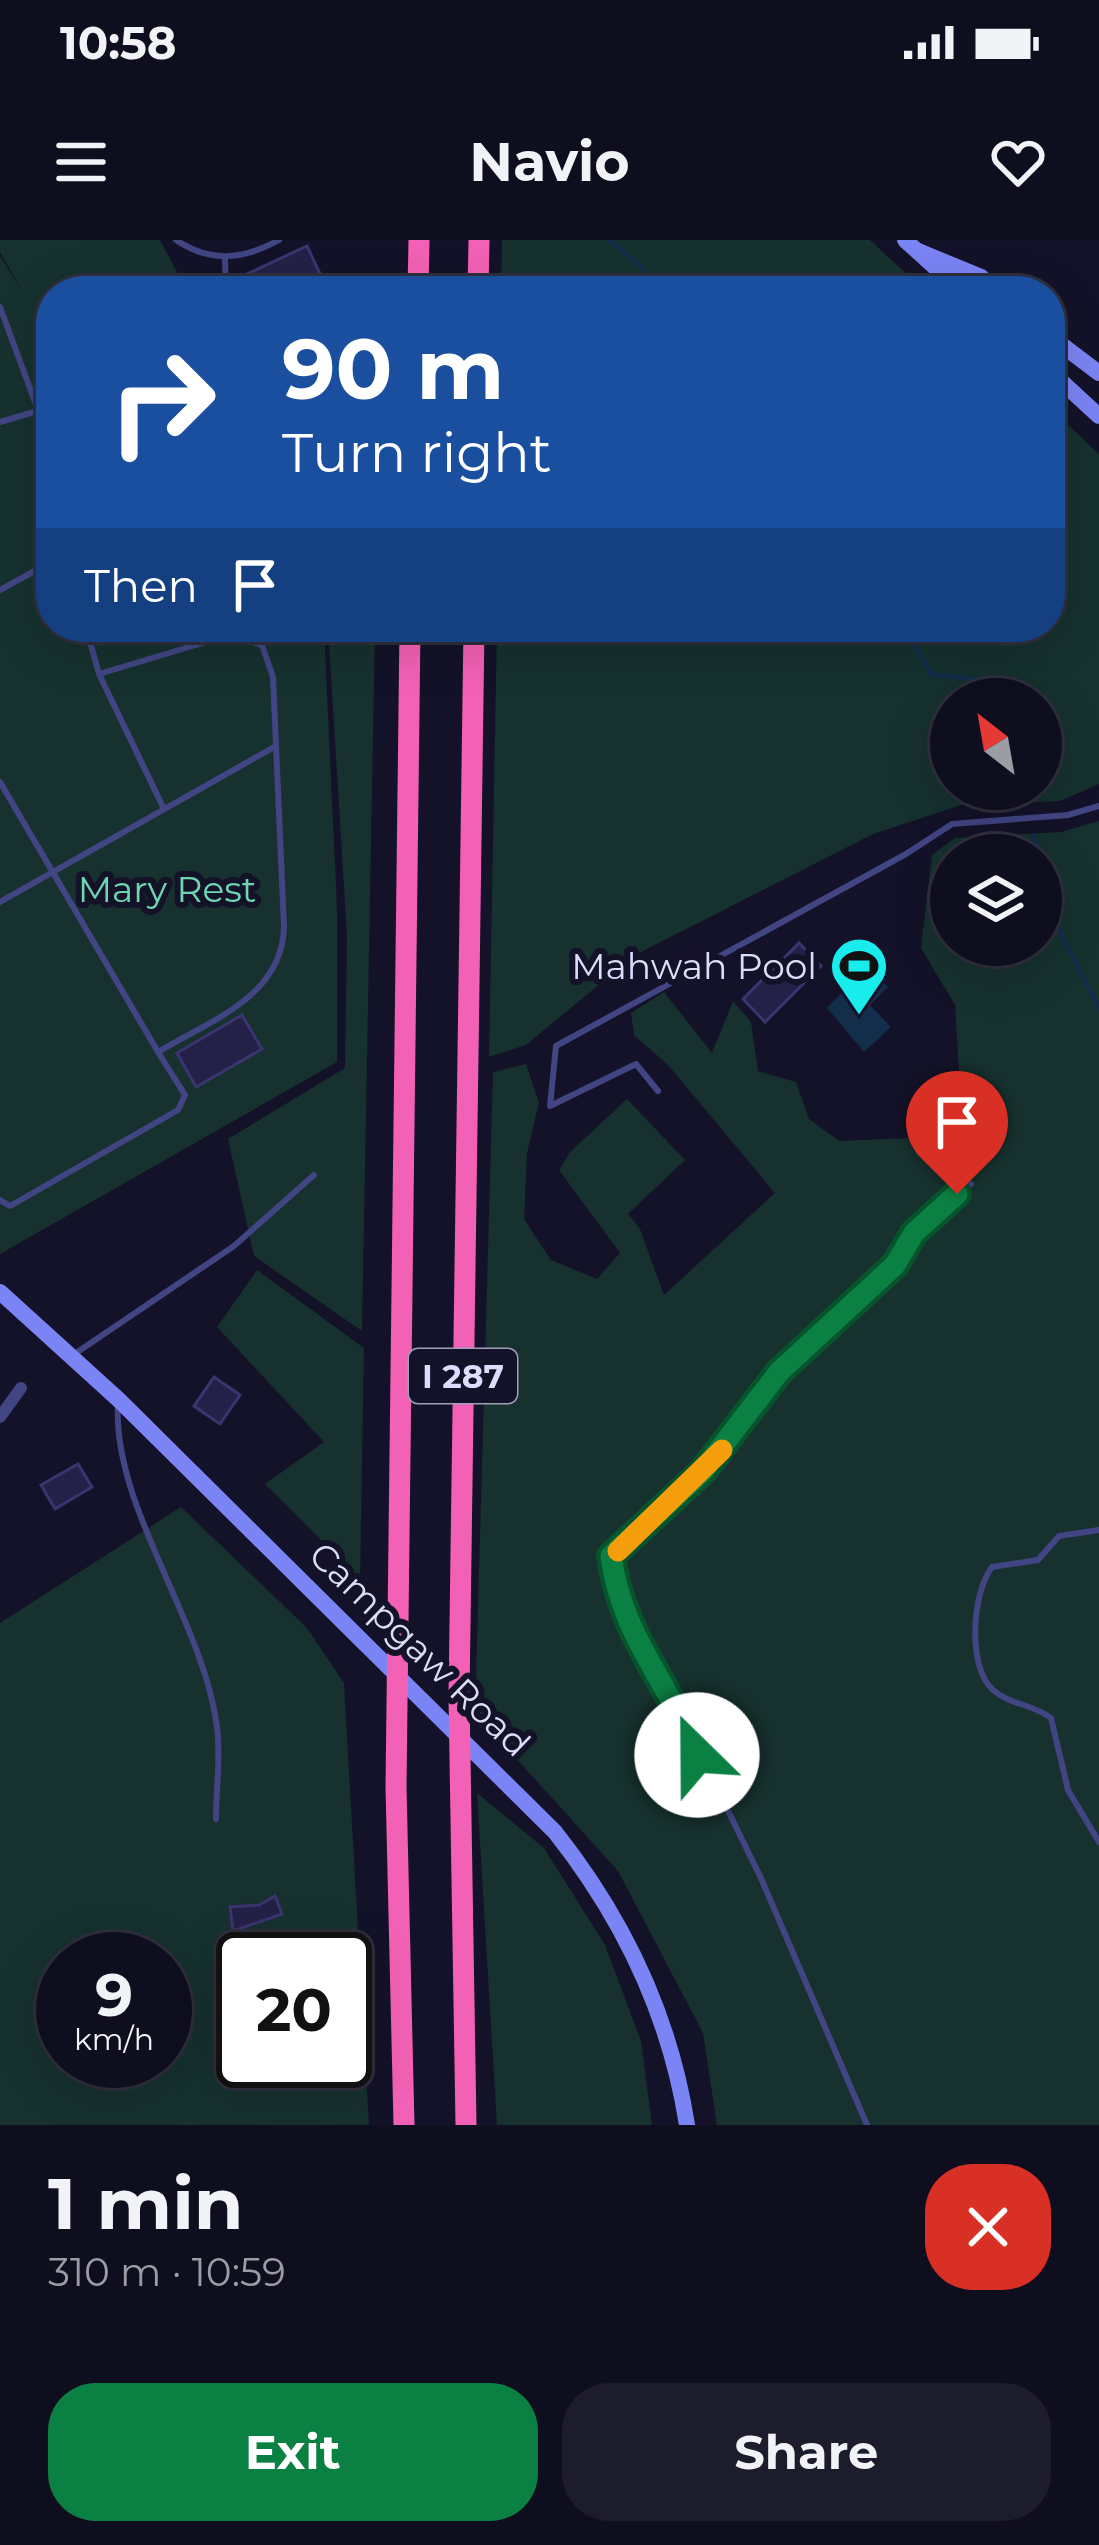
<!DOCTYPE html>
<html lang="en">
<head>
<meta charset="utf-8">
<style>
	:root { --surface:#0f0e1e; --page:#1d1c2b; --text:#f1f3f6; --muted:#9b9ca4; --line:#2f2e3c; --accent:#0b8043 }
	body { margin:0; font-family:Montserrat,sans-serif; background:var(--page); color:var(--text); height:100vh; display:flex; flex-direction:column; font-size:45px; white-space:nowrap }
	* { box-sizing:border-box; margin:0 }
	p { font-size:39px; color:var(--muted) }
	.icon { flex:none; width:66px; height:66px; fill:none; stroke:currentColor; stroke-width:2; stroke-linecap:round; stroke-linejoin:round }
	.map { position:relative; height:1885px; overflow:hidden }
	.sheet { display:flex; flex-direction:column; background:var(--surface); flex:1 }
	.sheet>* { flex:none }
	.banner { position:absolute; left:36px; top:36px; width:1029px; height:366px; border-radius:48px; box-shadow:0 12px 48px #0002,0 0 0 3px var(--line); background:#1a4fa0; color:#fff; overflow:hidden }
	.needle { width:78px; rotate:329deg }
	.tools { position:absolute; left:930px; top:438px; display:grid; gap:24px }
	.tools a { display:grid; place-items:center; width:132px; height:132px; border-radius:50%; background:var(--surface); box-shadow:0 12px 48px #0002,0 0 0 3px var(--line); font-size:60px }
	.speed { position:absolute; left:36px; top:1692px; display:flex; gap:24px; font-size:60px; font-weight:700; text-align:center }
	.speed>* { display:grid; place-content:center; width:156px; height:156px; border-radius:50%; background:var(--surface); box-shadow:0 12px 48px #0002,0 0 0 3px var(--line); line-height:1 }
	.speed small { font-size:30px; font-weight:400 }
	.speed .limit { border:6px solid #111; border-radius:18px; background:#fff; color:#111 }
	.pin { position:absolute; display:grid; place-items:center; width:102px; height:102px; color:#fff; margin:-123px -51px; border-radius:50% 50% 50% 0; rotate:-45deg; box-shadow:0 0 12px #0007 }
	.pin .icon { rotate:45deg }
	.me { position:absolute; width:132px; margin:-66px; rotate:337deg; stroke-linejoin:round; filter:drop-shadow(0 0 9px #0008) }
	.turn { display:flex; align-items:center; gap:42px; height:252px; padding:0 48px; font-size:54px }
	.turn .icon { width:156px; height:156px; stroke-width:2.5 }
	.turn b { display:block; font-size:84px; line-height:102px }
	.then { display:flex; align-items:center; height:114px; padding:0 48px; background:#0003; gap:24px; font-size:45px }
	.round { display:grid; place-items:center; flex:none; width:126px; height:126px; border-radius:48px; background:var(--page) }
	.summary { display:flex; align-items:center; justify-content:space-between; height:204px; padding:0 48px }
	h1 { font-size:72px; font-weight:700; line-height:90px }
	.action { display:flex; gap:24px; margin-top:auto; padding:24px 48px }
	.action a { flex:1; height:138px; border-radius:48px; background:var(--accent); color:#fff; font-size:48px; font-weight:700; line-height:138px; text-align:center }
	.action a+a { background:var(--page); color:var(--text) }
	.status { display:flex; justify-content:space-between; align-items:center; height:84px; padding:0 60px; background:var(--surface); direction:ltr }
	.status svg { height:33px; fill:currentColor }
	header { display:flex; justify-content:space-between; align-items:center; height:156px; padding:0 48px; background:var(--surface); font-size:54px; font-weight:700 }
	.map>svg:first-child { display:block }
</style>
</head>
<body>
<div class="status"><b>10:58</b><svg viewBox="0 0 49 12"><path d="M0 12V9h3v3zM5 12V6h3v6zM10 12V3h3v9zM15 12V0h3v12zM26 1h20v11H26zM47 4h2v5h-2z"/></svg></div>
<header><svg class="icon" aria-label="menu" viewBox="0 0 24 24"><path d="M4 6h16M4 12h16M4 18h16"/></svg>Navio<svg class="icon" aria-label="heart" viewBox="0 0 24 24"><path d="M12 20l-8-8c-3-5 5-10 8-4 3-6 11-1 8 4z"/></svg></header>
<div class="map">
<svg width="1099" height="1885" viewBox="0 0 1099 1885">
	<rect width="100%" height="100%" fill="#141228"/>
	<!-- green -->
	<g fill="#16312e" fill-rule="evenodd">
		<polygon points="0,0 160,0 187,51 51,51 51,387 324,387 337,668 337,822 0,1014 0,16 21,49 0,12"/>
		<polygon points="502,0 870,0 925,51 600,51 599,42 566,51 501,51"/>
		<path d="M1050,168L1099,214V544L1060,561L961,565L873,594L635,715L526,805L489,817L497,387H1050ZM951,459H1041V549H951Z"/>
		<polygon points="328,387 375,387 362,1091 254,1016 228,899 345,828 347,695"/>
		<path d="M1099,581V1885H717L703,1793L618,1631L475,1473L493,832L526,824L539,863L527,913L524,979L551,1020L597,1039L620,1013L559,930L570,912L627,859L685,920L628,974L640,989L664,1055L775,953L668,825L634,795L631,773L664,752L712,813L733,761L751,782L758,831L796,842L809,879L839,901L934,897L952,884L961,862L955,765L921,708L932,615L955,598L1061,592ZM951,615H1041V705H951Z"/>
		<polygon points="257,1030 364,1108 360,1339 265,1244 324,1202 217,1087"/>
		<path d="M181,1267L307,1388L344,1443L369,1885H0V1383ZM63,1719H165V1821H63ZM243,1719H345V1821H243Z"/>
		<polygon points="477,1553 544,1608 605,1705 641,1801 652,1885 497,1885"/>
	</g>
	<!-- water -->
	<polygon fill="#132e4b" points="868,727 888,747 870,765 891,787 864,812 827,768"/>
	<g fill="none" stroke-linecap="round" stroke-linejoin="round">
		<!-- stream -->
		<g stroke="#132e4b" stroke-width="4.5">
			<polyline points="609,0 639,24 659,51"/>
			<polyline points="904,387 932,435 992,440 1014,459"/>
			<polyline points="1020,566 1026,549"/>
			<polyline points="1033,596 1050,634 1049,670 1099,769"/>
		</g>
	</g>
	<!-- building -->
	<g fill="#242047" stroke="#3a3471" stroke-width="3">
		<polygon points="307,6 322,38 293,51 255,51 247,34"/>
		<polygon points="799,703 821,726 765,782 743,759"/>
		<polygon points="242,775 262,809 196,847 177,813"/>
		<polygon points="214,1137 240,1155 220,1184 194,1166"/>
		<polygon points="78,1224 92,1247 55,1269 41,1245"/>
		<polygon points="275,1656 282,1674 233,1691 230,1667 259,1665"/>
	</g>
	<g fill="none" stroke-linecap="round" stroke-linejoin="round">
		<!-- lane -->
		<g stroke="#414583" stroke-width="6">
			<path d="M176,0C210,23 243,20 279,0"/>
			<polyline points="225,19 226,51"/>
			<polyline points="0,67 38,170 51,233"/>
			<polyline points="0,182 51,167"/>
			<polyline points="0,350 51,322"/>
			<polyline points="86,387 99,434 163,567"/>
			<path d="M0,542L158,812C211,780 282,757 284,687L273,437L262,405L229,395L99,434"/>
			<polyline points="0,662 276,506"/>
			<polyline points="658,851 636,824 550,866 556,806 906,614 952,584 1068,575 1099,566"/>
			<polyline points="0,960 10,966 178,870 185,855 158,812"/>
			<polyline points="73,1115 234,1006 314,935"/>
			<path d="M118,1164C112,1266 204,1382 217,1487C221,1516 216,1549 216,1579"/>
			<path d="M1099,1290L1059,1296L1038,1320L992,1327C972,1353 967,1427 993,1450C1010,1465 1033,1464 1051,1478L1068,1550L1099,1602"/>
			<polyline points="867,1885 760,1636 674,1461 634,1402 611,1317 686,1249 720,1213 780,1132 895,1025 914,993 971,944"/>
		</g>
		<!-- street -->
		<polyline stroke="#414583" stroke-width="12" points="0,1177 21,1148"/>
		<!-- secondary -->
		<g stroke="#7b84f4" stroke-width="16">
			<polyline points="905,0 961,51"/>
			<polyline points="918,11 981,37 997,51"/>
			<polyline points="1050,96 1099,133"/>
			<polyline points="1050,131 1099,176"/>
			<path d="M0,1052L119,1160L555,1592C623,1678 670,1776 687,1885"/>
		</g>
		<!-- highway -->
		<g stroke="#f261b5" stroke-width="21">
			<polyline points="418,51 419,0"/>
			<polyline points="478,51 479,0"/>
			<polyline points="404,1885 396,1547 410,387"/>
			<polyline points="466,1885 459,1456 474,387"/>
		</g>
	</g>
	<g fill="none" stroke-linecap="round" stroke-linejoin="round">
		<defs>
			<path id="route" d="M697,1515C669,1441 622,1398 611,1316L703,1231L779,1132L895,1025L914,993L957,954"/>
		</defs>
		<!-- route casing -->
		<use href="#route" stroke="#07532c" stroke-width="30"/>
		<!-- route -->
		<use href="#route" stroke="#0b8043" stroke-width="21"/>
		<!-- slow -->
		<polyline stroke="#f59e0b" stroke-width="21" points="618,1311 722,1210"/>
	</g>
	<!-- icons -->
	<defs>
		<symbol id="stadium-pin" viewBox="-11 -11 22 30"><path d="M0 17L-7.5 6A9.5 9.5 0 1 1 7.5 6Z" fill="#18ecec" stroke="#141228"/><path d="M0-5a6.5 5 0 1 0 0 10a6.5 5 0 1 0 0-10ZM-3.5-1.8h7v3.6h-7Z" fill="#111"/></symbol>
	</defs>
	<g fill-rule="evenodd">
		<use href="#stadium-pin" x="826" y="693" width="66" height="90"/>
	</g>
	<g text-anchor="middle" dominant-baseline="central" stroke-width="12" stroke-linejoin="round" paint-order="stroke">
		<!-- shield labels -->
		<rect fill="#141228" stroke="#a09fbc" stroke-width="3" x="409" y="1109" width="108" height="54" rx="9"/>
		<g font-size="33" font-weight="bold" fill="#dcdcfc">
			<text x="463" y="1136">I 287</text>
		</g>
		<!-- park labels -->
		<g font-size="36" fill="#6dd7b2" stroke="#141228">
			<text x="167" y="649">Mary Rest</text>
		</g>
		<!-- poi labels -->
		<g font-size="36" fill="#dcdcfc" stroke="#141228" text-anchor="end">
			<text x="817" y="726">Mahwah Pool</text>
		</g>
		<!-- street labels -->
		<g font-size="36" fill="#dcdcfc" stroke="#141228">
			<text transform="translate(420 1409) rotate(44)">Campgaw Road</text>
		</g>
	</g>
</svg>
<div class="tools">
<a><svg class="needle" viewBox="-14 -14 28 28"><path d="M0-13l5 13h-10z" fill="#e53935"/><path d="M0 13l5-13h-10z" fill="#9b9ca4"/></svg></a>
<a><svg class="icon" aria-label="layers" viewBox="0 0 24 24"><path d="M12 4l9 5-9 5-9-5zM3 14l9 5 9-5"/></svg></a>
</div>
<div class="speed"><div>9<small>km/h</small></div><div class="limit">20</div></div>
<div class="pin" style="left:957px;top:954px;background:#d93025"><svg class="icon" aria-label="arrive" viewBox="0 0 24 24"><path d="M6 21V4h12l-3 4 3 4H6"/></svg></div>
<svg class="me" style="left:697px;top:1515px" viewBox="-20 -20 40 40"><circle r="19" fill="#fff"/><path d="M0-13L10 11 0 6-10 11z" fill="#0b8043"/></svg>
<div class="banner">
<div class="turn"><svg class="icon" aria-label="right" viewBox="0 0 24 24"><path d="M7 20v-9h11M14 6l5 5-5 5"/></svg><div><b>90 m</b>Turn right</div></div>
<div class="then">Then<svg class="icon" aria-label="arrive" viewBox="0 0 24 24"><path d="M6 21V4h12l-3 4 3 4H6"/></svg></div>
</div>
</div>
<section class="sheet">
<div class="summary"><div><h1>1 min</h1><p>310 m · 10:59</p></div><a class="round" style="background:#d93025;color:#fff"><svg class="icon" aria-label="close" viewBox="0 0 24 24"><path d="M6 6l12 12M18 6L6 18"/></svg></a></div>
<div class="action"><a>Exit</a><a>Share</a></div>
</section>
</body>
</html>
